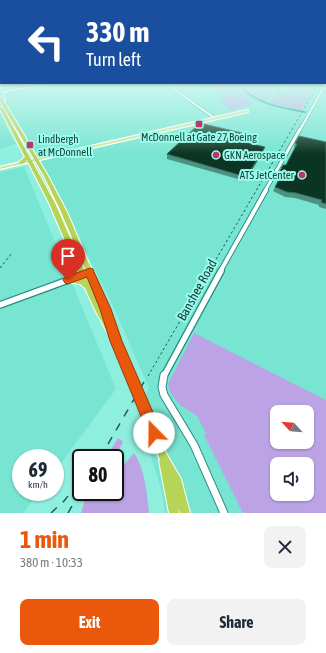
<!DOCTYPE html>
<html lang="en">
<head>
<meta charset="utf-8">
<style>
	:root { --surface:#fff; --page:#f2f2f3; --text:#1f2937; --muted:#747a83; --accent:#ea580c }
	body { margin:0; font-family:"Asap Condensed",sans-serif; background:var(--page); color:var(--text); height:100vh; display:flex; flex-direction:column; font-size:15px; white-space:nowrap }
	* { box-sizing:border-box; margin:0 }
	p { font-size:13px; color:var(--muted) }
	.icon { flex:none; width:22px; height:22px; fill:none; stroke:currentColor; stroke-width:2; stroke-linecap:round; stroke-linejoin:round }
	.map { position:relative; height:513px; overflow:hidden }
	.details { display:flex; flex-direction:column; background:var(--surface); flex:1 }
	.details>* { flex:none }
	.guide { position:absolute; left:0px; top:0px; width:326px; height:84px; box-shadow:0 1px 3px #0004; background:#1a4fa0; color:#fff; overflow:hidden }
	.needle { width:26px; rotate:296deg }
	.controls { position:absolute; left:270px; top:405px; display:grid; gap:8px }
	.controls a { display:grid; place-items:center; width:44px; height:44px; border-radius:8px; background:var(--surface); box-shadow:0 1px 3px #0004; font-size:20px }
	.speed { position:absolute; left:12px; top:449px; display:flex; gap:8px; font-size:20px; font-weight:700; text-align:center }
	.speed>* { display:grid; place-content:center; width:52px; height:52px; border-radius:50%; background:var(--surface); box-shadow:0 1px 3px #0004; line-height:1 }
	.speed small { font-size:10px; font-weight:400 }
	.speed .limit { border:2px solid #111; border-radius:6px; background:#fff; color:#111 }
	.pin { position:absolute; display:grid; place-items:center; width:34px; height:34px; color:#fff; margin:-41px -17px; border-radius:50% 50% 50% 0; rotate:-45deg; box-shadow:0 0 4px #0007 }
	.pin .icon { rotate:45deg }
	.me { position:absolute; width:44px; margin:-22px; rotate:338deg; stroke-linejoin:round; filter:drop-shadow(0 0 3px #0008) }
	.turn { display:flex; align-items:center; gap:14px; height:84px; padding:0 20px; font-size:18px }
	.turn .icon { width:52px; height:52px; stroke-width:2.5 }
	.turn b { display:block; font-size:28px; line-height:34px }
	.round { display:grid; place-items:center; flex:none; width:42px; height:42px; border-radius:8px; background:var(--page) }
	.overview { display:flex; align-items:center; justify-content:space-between; height:68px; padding:0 20px }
	h1 { font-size:24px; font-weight:700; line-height:30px; color:var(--accent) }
	.button { display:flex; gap:8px; margin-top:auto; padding:8px 20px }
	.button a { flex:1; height:46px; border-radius:8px; background:var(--accent); color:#fff; font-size:16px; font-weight:700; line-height:46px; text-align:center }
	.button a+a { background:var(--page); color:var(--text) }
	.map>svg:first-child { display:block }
</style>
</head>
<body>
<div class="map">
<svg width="326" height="513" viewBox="0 0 326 513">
	<rect width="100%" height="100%" fill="#8eefde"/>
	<!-- built -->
	<g fill="#78e5d2" fill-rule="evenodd">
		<path d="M3,83H325L326,86L323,92L326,87V513H165L162,492L136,409L149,388L113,306L38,155L16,119L4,122L16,144L0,149V102L5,100ZM277,412H307V442H277ZM277,464H307V494H277Z"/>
		<polygon points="24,167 116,389 55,471 55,458 21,458 21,492 39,492 23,513 0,513 0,172"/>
	</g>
	<!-- green -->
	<g fill="#bca3e5" fill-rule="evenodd">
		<polygon points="193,83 236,83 247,97 245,99 254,103 232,111 218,100 226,97 209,86 202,87"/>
		<polygon points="238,83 273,83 269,98 265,101 248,94"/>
		<path d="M278,83H281V92H289L290,85C299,85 307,83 317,83L301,111L269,103L274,99Z"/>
		<path d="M194,333L326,400V513H243L204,435L206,433L197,416L180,405L175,399L170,392L168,384ZM277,412H307V442H277ZM277,464H307V494H277Z"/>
		<path d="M118,438L123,442L117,454L123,459L119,465L123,466L134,453C145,469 147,494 149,513H81L84,503L82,498L86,492H115V458H106Z"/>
	</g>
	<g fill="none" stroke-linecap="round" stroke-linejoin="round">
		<!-- river -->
		<path fill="#009786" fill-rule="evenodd" d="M236,83H238C252,98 269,104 288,108C294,109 301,110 307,112L305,113C279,108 254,105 236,83Z"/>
		<defs>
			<g id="minor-far4">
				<polyline points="165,83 216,119"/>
				<polyline points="0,92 58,83"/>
				<polyline points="0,102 6,101 4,94 7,92"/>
				<polyline points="300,130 326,83"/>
			</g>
			<polyline id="minor-far3" points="265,191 300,129"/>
			<polyline id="minor-far2" points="220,272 266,190"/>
			<g id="minor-far1">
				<polyline points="0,305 90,272"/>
				<polyline points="164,376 221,271"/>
			</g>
			<polyline id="minor" points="164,375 162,387 164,395 194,445 224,513"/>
			<polygon id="major" points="247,110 248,110 248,112 0,169 0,167"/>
			<path id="highway" d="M0,97L2,98L48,176L67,212L104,299L120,341L166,453L181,479L190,513H180L178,508L179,513H169L159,461L160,460L111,339L95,310L85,288L80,284L66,282L65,280L72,269L74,262L49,203L27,160L22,164L18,163L25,157L0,109V107L3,108L55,203L101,308L98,299L61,212L44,176L0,101ZM78,271L82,279L73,278Z"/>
		</defs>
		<!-- minor-far4 casing -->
		<use href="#minor-far4" stroke="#248e80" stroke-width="3.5"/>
		<!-- minor-far3 casing -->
		<use href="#minor-far3" stroke="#248e80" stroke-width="4.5"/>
		<!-- minor-far2 casing -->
		<use href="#minor-far2" stroke="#248e80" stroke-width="6"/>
		<!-- minor-far1 casing -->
		<use href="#minor-far1" stroke="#248e80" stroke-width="8"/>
		<!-- minor casing -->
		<use href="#minor" stroke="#248e80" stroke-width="9"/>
		<!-- major casing -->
		<use href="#major" stroke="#fff" stroke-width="2.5"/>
		<!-- highway casing -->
		<use href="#highway" stroke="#fff" stroke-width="2"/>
		<!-- minor-far4 -->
		<use href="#minor-far4" stroke="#fff" stroke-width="2.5"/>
		<!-- minor-far3 -->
		<use href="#minor-far3" stroke="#fff" stroke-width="3"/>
		<!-- minor-far2 -->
		<use href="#minor-far2" stroke="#fff" stroke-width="4"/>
		<!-- minor-far1 -->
		<use href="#minor-far1" stroke="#fff" stroke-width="5.5"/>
		<!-- minor -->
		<use href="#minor" stroke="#fff" stroke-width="7"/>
		<!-- major -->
		<use href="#major" fill="#d3e59a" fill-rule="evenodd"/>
		<!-- highway -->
		<use href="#highway" fill="#b6d457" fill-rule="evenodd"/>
		<!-- rail-far1 -->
		<g stroke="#275951" stroke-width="1" stroke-dasharray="2.5 2.5" stroke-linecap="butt">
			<polyline points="0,268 12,253"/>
			<polyline points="148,376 319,83"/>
		</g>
		<!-- rail -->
		<g stroke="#275951" stroke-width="1.5" stroke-dasharray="8 8" stroke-linecap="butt">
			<polyline points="100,458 148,375"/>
			<polyline points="51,513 64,501 81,480"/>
			<polyline points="68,513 81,490"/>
		</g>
	</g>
	<!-- wall -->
	<g fill="#4d9280">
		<polygon points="242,133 241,137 238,141 263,152 245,181 167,159 167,154"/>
		<polygon points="326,142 326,209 319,207 319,205 295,198 285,197 273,191 275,187 278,180 276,179 278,175 286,165 295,148 294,147 295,143"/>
	</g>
	<!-- shaded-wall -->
	<g fill="#336c5b">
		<polygon points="242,133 241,137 235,145 236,140"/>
		<polygon points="265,147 263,152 245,181 246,177"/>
	</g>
	<!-- building -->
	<g fill="#0c3423" stroke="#336c5b">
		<polygon points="200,123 242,133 236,140 265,147 246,177 167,154"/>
		<polygon points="299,136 326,142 326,204 321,202 322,200 296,193 287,192 275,187 281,176 278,175 283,165 286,165 297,144 295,143"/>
	</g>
	<!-- sky -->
	<linearGradient id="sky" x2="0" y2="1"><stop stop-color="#4ba8c1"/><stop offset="0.54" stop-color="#ccf8f0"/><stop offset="1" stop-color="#ccf8f0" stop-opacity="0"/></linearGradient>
	<rect width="326" height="154" fill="url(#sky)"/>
	<!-- route -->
	<polygon fill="#ea580c" stroke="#983908" points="90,268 93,269 94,272 111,309 122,341 162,433 159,438 154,440 150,438 110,341 100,309 87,277 68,284 65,283 63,280 65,277"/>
	<!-- markers -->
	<g fill="#bf346a" stroke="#9bfceb" stroke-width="1.5">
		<rect x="195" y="120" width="8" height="8" rx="2"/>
		<rect x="26" y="141" width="8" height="8" rx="2"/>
		<circle cx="216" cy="155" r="4"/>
		<circle cx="302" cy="175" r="4"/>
	</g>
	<g text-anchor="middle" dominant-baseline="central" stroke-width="4" stroke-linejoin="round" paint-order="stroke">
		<!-- far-poi labels -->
		<g font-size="11" fill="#17413b" stroke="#9bfceb" text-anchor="start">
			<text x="199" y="137" text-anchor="middle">McDonnell at Gate 27 Boeing</text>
			<text x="38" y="139">Lindbergh<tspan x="38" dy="13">at McDonnell</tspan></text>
			<text x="224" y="155">GKN Aerospace</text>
			<text x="294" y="175" text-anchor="end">ATS JetCenter</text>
		</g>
		<!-- street labels -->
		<g font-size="13" fill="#17413b" stroke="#9bfceb">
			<text transform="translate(197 290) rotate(-61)">Banshee Road</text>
		</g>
	</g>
</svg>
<div class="controls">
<a><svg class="needle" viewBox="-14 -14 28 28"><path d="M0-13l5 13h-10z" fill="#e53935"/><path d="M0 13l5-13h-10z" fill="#747a83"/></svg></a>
<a><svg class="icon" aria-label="sound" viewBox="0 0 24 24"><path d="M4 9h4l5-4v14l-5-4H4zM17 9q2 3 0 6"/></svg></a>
</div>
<div class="speed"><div>69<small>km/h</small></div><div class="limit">80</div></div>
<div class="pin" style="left:68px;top:280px;background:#d93025"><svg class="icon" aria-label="arrive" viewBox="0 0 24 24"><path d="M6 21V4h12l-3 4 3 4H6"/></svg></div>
<svg class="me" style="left:154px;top:433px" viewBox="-20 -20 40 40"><circle r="19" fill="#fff"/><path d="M0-13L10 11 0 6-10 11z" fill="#ea580c"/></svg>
<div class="guide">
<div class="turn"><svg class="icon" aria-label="left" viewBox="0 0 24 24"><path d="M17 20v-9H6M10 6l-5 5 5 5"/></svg><div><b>330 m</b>Turn left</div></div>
</div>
</div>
<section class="details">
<div class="overview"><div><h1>1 min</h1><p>380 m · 10:33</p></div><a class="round"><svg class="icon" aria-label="close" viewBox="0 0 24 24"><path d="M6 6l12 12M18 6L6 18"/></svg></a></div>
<div class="button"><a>Exit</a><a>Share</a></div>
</section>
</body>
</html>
